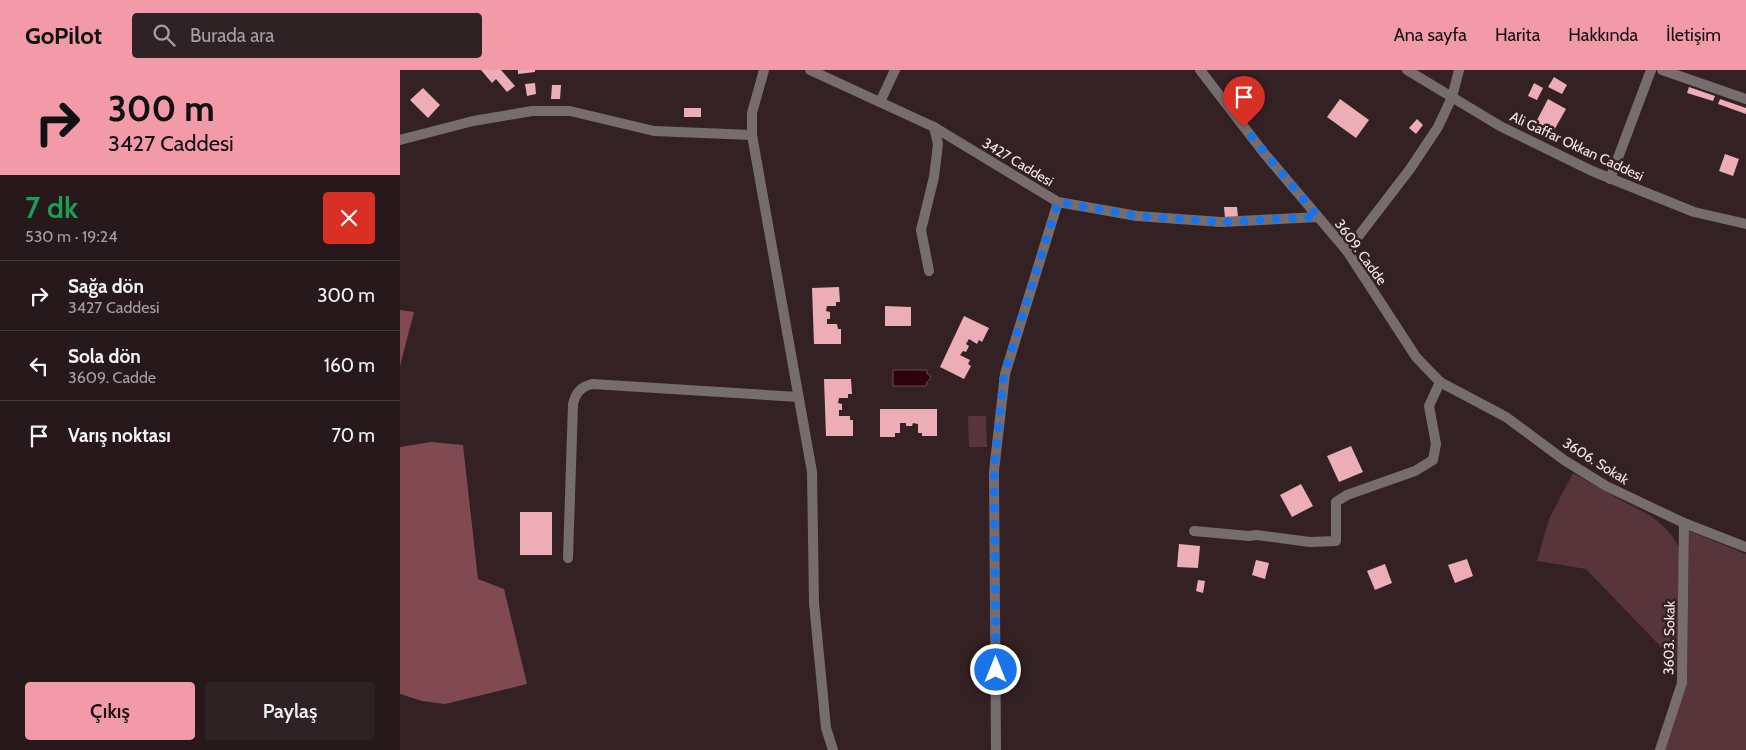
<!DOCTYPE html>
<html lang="tr">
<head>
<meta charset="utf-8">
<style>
	:root { --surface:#27191b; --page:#2f2224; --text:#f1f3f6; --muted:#a4a0a3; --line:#43383a; --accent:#f39aa8 }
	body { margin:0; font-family:Cabin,sans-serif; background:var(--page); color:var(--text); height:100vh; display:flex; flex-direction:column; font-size:19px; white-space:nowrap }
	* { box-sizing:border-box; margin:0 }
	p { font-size:16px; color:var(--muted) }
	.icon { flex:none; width:28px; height:28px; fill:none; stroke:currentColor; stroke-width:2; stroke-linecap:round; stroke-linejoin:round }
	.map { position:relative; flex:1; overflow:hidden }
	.side { display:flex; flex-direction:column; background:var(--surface); width:400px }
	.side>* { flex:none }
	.guide { background:#f39aa8; color:#111; overflow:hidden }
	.pin { position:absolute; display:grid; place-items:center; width:42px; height:42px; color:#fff; margin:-51px -21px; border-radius:50% 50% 50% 0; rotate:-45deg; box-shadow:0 0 5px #0007 }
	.pin .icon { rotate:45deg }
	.me { position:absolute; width:55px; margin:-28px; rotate:0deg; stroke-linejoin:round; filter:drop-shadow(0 0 4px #0008) }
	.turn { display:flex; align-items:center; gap:18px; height:105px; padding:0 25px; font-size:22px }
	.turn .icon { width:65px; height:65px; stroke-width:2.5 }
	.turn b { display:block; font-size:35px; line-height:42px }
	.round { display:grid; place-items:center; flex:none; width:52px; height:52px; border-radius:5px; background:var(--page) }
	.summary { display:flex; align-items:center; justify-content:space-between; height:85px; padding:0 25px }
	h1 { font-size:30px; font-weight:600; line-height:38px; color:#1e9e55 }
	.cta { display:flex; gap:10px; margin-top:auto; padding:10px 25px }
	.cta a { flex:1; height:58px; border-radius:5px; background:var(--accent); color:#111; font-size:20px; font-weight:600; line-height:58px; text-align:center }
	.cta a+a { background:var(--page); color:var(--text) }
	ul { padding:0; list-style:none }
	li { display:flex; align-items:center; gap:15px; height:70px; padding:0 25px; border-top:1px solid var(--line) }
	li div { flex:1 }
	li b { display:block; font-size:19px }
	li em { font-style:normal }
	header { display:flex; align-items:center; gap:30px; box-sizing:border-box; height:70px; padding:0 25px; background:var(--accent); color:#111 }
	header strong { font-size:24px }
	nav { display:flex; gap:28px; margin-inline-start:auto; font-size:18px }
	.search { width:350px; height:45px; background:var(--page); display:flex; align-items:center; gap:12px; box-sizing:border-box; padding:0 18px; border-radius:5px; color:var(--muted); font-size:19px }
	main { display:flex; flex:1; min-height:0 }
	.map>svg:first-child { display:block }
</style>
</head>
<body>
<header>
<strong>GoPilot</strong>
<div class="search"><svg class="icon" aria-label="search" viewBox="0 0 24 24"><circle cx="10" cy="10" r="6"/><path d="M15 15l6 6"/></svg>Burada ara</div>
<nav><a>Ana sayfa</a><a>Harita</a><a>Hakkında</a><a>İletişim</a></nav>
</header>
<main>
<section class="side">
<div class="guide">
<div class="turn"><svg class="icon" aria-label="right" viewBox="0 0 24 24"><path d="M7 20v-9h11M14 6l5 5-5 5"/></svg><div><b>300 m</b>3427 Caddesi</div></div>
</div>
<div class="summary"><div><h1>7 dk</h1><p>530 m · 19:24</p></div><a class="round" style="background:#d93025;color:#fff"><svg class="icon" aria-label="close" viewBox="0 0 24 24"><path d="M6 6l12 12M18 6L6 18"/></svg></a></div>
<ul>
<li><svg class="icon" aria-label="right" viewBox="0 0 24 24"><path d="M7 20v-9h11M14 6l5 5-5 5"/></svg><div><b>Sağa dön</b><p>3427 Caddesi</p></div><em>300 m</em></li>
<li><svg class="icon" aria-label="left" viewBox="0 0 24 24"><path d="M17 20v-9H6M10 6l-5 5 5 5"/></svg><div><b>Sola dön</b><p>3609. Cadde</p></div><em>160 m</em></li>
<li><svg class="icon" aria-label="arrive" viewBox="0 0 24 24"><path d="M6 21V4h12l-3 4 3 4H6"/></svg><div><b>Varış noktası</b></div><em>70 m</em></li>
</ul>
<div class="cta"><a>Çıkış</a><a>Paylaş</a></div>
</section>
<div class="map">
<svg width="1346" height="680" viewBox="0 0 1346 680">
	<rect width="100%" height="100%" fill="#342124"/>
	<!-- green -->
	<g fill="#58353b">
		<polygon points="568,346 586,346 587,377 569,377"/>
		<path d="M1173,403C1188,411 1202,420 1217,428C1247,445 1262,447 1280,479L1276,603L1262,578L1186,499L1137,491L1149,449Z"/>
		<polygon points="1289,461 1346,484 1346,680 1265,680 1287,614"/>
	</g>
	<!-- forest -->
	<g fill="#814a53">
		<polygon points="0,240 14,242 0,296"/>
		<polygon points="31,372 63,375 78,509 104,519 127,614 45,634 22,631 0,624 0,377"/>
	</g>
	<!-- water -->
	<polygon fill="#30020f" stroke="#6c4851" points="493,300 527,300 527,304 530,305 531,308 527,312 526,316 493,316"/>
	<!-- building -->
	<g fill="#edadb6">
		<polygon points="81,0 101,0 115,16 107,22 96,9 92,13"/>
		<polygon points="118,0 135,0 135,2 118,4"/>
		<polygon points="1154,7 1167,15 1162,24 1148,17"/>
		<polygon points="135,13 136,24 127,26 125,14"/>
		<polygon points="1134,13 1143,18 1137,30 1128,26"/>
		<polygon points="152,15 161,15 160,29 151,29"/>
		<polygon points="1289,17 1315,26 1313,31 1287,23"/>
		<polygon points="23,18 40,35 28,48 10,30"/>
		<polygon points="852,20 857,24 850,30 846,26"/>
		<polygon points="940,29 969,50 956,68 927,47"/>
		<polygon points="1148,29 1166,39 1153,62 1136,52"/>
		<polygon points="1320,29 1346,38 1346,44 1318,34"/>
		<rect x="284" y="38" width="17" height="9"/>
		<polygon points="1017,49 1023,55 1016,64 1009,58"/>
		<polygon points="1325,84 1339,89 1333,106 1319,101"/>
		<polygon points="824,137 837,137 838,147 825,148"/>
		<polygon points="439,217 440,232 436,232 436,236 427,236 426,241 430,242 430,249 427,249 427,254 437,254 438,259 441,259 441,274 414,274 412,218"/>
		<polygon points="485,236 511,237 511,256 485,256"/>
		<polygon points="564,246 589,258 582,272 579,270 577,274 569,269 566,274 569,276 566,282 563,281 560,285 570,290 568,294 571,296 564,309 540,297"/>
		<polygon points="424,309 451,309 452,324 448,324 448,328 439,328 438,333 442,334 442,340 439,340 439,346 450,346 450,350 453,350 453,366 426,366"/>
		<polygon points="480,339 537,339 537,366 522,366 522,363 518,363 518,354 513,353 512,356 506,356 506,353 500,353 500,363 495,363 495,367 480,367"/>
		<polygon points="951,376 963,402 939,412 927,386"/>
		<polygon points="901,414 913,436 892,447 880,425"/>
		<rect x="120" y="442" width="32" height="43"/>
		<polygon points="779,474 800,476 798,498 777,497"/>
		<polygon points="1067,489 1073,506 1055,513 1048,495"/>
		<polygon points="856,490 869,493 865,509 852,505"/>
		<polygon points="985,494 992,513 975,520 967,501"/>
		<polygon points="798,510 805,511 803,523 796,521"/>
	</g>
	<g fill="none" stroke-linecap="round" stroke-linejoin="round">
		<!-- minor -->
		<g stroke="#776d6e" stroke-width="10">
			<polyline points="364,0 352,43 352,65 412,402 414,533 426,658 433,680"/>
			<polyline points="800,0 864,83 947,181 1016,287 1040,312 1106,347 1164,390 1206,416 1284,453 1346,477"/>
			<polyline points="1262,0 1346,29"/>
			<polyline points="480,32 495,0"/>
			<polyline points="1210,109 1251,0"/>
			<polyline points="947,181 1010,99 1038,57 1052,27 1059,0"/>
			<polyline points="529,201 521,160 534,107 538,74 534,57"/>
			<polyline points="794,461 849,466 856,465 910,472 936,471 936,432 947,425 1015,401 1033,390 1036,374 1029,336 1040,312"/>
			<path d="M168,488L173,334C176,322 181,317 192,314L398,327"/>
			<polyline points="1260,680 1282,613 1284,453"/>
		</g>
		<!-- tertiary -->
		<g stroke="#776d6e" stroke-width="10">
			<polyline points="410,0 534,57 658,132 737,146 821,152 918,147"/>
			<polyline points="1007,0 1100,56 1192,101 1294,142 1346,154"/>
			<polyline points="0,70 73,51 132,41 170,41 254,61 352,65"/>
			<polyline points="596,680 594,401 605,304 658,132"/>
		</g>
	</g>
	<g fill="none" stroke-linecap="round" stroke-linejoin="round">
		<!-- route -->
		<polyline stroke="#1a73e8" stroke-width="9" stroke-dasharray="0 16.2" points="596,600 594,401 604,304 658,132 737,146 821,152 918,147 844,57"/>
	</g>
	<g text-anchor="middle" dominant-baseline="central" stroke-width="5" stroke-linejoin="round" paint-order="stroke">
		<!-- street labels -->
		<g font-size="14" fill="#f7eaeb" stroke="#342124">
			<text transform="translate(1177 76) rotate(25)">Ali Gaffar Okkan Caddesi</text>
			<text transform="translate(618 92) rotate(31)">3427 Caddesi</text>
			<text transform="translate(961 182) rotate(54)">3609. Cadde</text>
			<text transform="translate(1196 391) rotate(32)">3606. Sokak</text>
			<text transform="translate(1269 568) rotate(-89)">3603. Sokak</text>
		</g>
	</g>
</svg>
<div class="pin" style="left:844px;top:57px;background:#d93025"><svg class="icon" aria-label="arrive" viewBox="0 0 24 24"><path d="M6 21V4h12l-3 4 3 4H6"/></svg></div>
<svg class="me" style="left:596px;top:600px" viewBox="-20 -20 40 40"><circle r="17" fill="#1a73e8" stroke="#fff" stroke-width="3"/><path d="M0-11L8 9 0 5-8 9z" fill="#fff"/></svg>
</div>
</main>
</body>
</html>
